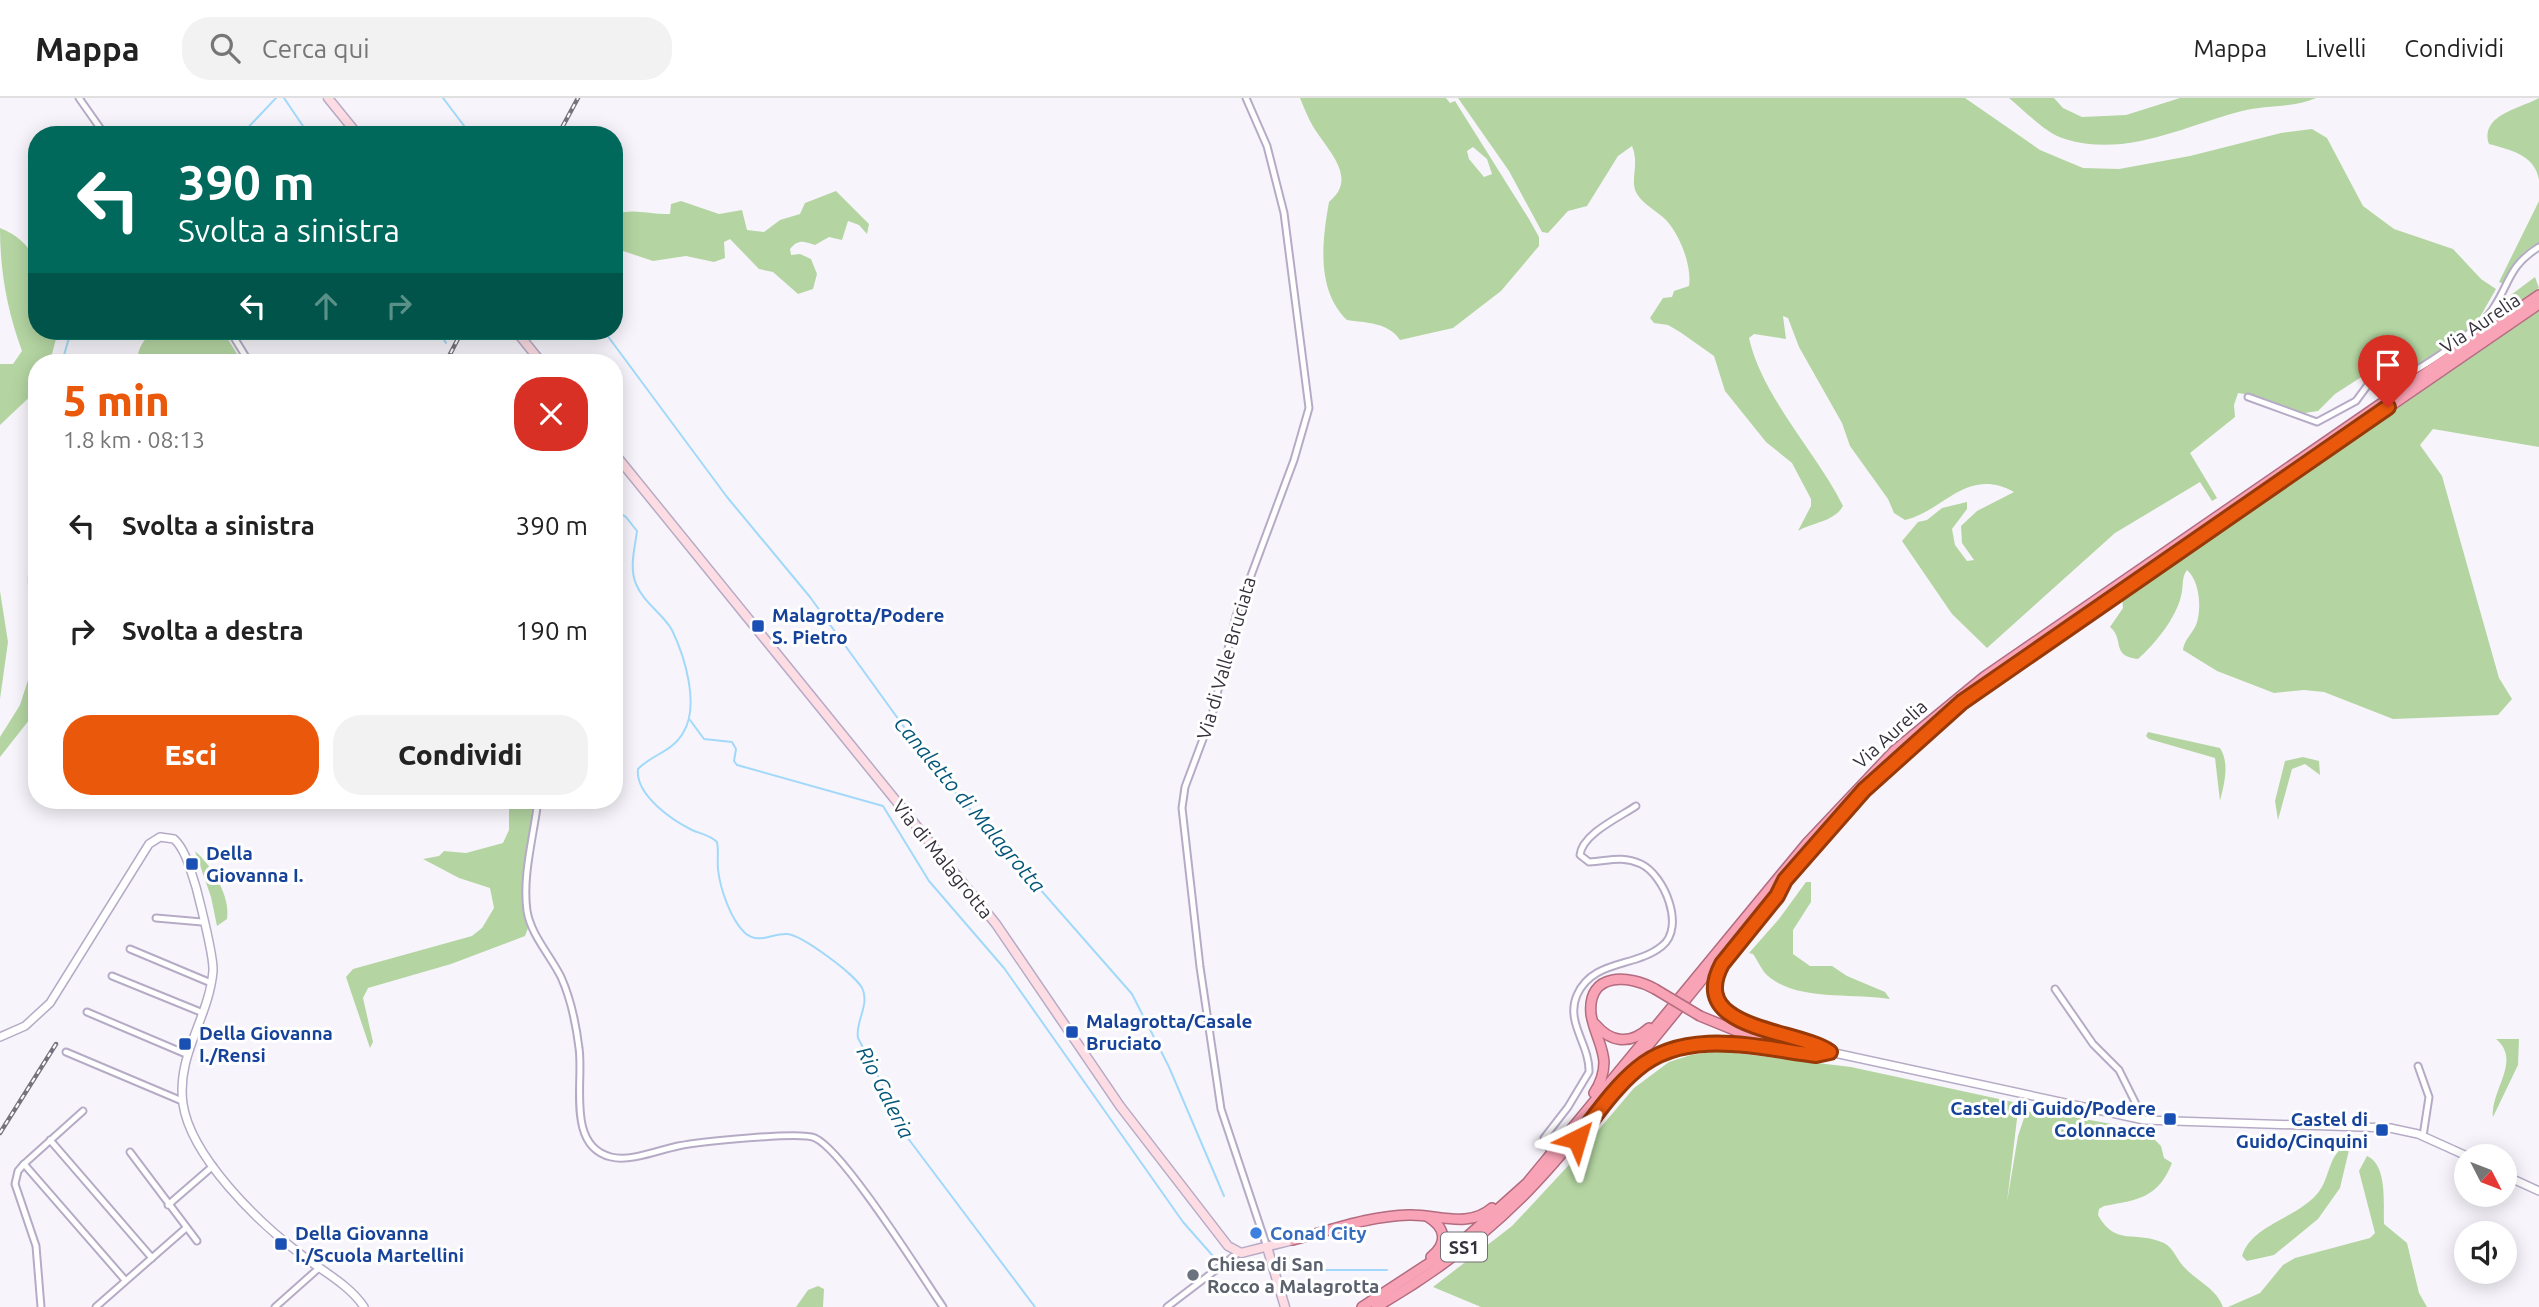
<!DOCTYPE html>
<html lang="it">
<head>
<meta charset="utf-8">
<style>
	:root { --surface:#fff; --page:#f2f2f2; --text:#222; --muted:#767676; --line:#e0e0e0; --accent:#ea580c }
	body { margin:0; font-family:Ubuntu,sans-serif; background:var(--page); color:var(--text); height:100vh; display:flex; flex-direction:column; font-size:26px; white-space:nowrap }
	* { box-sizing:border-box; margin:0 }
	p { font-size:23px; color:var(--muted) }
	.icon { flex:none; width:38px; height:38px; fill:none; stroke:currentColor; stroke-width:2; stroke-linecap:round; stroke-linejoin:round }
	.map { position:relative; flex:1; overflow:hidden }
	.sheet { position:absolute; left:28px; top:256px; width:595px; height:455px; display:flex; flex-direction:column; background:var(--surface); border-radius:28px; box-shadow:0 4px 18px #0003 }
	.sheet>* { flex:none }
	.hud { position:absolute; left:28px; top:28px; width:595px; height:214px; border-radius:28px; box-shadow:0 4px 18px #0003; background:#00695c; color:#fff; overflow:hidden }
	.needle { width:46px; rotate:132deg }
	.buttons { position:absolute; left:2454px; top:1046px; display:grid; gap:14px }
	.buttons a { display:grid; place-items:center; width:63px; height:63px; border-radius:50%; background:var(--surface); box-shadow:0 4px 18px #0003; font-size:35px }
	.pin { position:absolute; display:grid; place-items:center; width:60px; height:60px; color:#fff; margin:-72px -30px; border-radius:50% 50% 50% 0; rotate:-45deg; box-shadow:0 0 7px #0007 }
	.pin .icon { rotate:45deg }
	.me { position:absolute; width:77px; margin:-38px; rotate:40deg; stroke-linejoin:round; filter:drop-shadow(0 0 5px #0008) }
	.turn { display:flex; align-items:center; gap:24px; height:147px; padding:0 35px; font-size:32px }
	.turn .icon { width:91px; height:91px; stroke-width:2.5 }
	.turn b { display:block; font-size:49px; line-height:60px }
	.lanes { display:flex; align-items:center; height:66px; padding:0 35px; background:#0003; justify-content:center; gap:35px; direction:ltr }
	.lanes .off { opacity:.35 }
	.round { display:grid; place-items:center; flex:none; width:74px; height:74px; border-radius:28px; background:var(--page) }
	.head { display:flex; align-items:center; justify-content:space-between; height:119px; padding:0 35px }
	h1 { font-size:42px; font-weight:800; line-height:52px; color:var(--accent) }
	.action { display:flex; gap:14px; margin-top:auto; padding:14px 35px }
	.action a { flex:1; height:80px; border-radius:28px; background:var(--accent); color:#fff; font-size:28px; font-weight:800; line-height:80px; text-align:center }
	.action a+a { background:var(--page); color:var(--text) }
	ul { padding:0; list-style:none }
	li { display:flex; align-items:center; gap:21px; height:105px; padding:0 35px }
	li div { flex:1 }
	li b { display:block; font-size:26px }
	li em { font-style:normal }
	header { display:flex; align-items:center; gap:42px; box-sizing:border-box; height:98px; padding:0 35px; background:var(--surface); border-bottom:2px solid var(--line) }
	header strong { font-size:33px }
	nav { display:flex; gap:38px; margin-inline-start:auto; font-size:24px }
	.search { width:490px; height:63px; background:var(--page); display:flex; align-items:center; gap:18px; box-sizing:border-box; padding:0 24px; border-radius:28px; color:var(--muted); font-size:26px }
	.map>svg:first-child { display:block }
</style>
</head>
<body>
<header>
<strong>Mappa</strong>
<div class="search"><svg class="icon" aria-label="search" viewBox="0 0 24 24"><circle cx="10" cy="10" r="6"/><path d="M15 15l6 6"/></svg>Cerca qui</div>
<nav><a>Mappa</a><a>Livelli</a><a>Condividi</a></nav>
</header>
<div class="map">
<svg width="2539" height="1209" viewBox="0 0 2539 1209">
	<rect width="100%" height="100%" fill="#f7f5fb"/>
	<!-- green -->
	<g fill="#b4d5a2" fill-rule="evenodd">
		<path d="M1300,0H1446L1450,5L1455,3L1529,121L1539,139V148L1501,193L1453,230L1400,242C1388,224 1366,225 1347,222C1316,192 1322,143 1329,104C1356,82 1333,58 1318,36C1310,25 1305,12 1300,0ZM1473,49L1487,61L1492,76L1484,79L1469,61L1467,53Z"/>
		<path d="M1458,0H1965L2040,52L2083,70L2119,71L2190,58L2281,35L2312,31L2327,40L2363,108L2394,131L2453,151L2481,181L2496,191L2476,226L2456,242L2406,274L2386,283L2371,281L2366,276L2335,296L2318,313L2298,316L2256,298L2238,295L2234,307L2235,319L2190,355L2217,400L2212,403L2200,384L2115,435L1987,550L1952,516L1902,443L1918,424L1927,422L1942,410L1967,404V411L1952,431L1955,447L1967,463L1974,462L1962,445L1961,428L1977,413L2014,394C1967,368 1944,413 1905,422L1894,415L1888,401L1850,348L1842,325L1799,249L1788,220L1783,218L1786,241L1754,236L1749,240C1762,299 1817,355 1843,408C1834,424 1813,424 1798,433L1811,408V401L1792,365L1766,344L1725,293L1714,258L1680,234L1668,227L1654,225L1650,220L1663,200L1672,199L1674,193L1689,188C1692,168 1680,137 1666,122C1657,113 1644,107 1637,96C1629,83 1640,67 1632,48L1618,58L1587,108L1568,113L1548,135L1542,134L1509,73Z"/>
		<path d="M2009,0H2054L2063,10L2082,19L2126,17L2180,0H2316C2293,10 2266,7 2242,13C2184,28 2126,60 2065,41C2045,35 2025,13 2009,0Z"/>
		<path d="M2539,0V82C2535,57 2511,52 2489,46C2480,17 2519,11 2539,0Z"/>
		<path d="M836,93L869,126L867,136L859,127L848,123L842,142L829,139L815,147C803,143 798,141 790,151L791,157L800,156L811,161L817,176L813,191L798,196L773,174L759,171L730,141L724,144L725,160L714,164L686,158L653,163L620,152L618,140L614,138V117C633,109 650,117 670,116L671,106L681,103L719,116L742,112L747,132L764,134L780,122L800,116L805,105Z"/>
		<polygon points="2539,103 2539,150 2518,170 2506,187 2499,184"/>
		<path d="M0,130C49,150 37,188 37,233H58L50,264H37V292L0,327V266H13L22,253C7,212 0,173 0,130Z"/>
		<polygon points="2535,179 2539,190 2495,220 2504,202"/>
		<path d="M2539,213V349L2433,331L2420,347L2442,378L2499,580L2512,601L2498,617L2393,621L2324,594L2304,592L2274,595L2217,573L2183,552C2184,542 2192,536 2196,527C2202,512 2200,483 2187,472C2181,480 2184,488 2181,498C2176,520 2155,546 2138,561C2110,558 2125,541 2110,529L2123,510L2122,499Z"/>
		<path d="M156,233H223L242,264H199L190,260L180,264H138C136,252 145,238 156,233Z"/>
		<path d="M37,451V535C32,508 19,475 37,451Z"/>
		<polygon points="0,493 8,544 0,601"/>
		<polygon points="37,554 37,612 0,659 0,639 20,607"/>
		<path d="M2148,634L2220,650C2230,665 2224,687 2220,703L2215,660L2149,641L2146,638Z"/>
		<polygon points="2303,659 2319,663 2320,677 2305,666 2292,671 2278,722 2275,703 2285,663"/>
		<polygon points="509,702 537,702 523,796 528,830 525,838 451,866 368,890 363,900 373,944 370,950 346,879 353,871 472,838 482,830 494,810 490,790 459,780 423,761 439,758 444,753 466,755 503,745 509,732"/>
		<path d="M195,753C212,768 231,799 227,821L217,828L211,799Z"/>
		<path d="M1806,784H1811V804L1793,832V856L1810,868H1832L1847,878L1885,894L1890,901C1854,895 1796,903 1768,878C1762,873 1758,863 1753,856L1749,855L1779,821Z"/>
		<path d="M2496,941H2519L2518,967L2493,1019C2491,991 2522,963 2496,941Z"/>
		<path d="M1719,953L1851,969L2013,1004L2017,1008V1021L2007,1104L2018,1038L2026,1014L2040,1013L2145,1032L2161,1048L2164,1060L2172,1065C2158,1100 2138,1102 2104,1108L2099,1111L2098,1117C2115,1149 2136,1132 2164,1145C2174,1150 2177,1163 2185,1170C2198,1184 2216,1190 2223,1209H1481L1433,1189L1512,1128L1567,1069L1634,990L1669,964L1691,957Z"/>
		<path d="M2347,1047L2349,1052L2340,1090L2318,1121L2274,1157L2247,1163L2242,1158C2252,1125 2301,1120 2320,1092C2330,1078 2329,1055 2347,1047Z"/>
		<path d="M2367,1058C2388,1067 2383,1107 2384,1126L2407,1145L2419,1195L2427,1209H2228L2260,1195L2283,1167L2295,1160L2370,1140L2375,1135L2359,1073Z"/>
		<polygon points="818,1188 824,1191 823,1209 796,1209 808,1192"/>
	</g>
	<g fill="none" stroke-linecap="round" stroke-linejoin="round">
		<!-- stream -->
		<g stroke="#a2d9fa" stroke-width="2">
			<polyline points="284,0 309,37"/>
			<polyline points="443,0 471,37"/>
			<polyline points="241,37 276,0"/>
			<polyline points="438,233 446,245"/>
			<polyline points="604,233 727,399 810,499 933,669 1132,896 1169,969 1224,1098"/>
			<polyline points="455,261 458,264"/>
			<polyline points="62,264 71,233"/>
			<path d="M614,411L626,419L637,433C635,450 629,469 636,486C643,504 663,516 672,532C685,559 700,608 683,635C672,654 651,657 638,671C635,697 672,722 692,732C701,736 710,737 717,744C719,753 717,762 718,771C720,791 731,822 745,835C759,847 772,835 787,836C802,837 859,879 863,892C869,909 855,924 858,940L884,990L898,1027L1035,1209"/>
			<polyline points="690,622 704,641 732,644 736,651 734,663 737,667 883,708 929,783 1004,870 1183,1124 1220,1166"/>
			<polyline points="1226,1168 1269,1171"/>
			<polyline points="1279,1172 1387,1172"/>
		</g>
		<defs>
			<g id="minor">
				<polyline points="79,0 105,37"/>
				<polyline points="1246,0 1267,48 1284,115 1309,310 1294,362 1236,518 1212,617 1185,689 1182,710 1200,869 1221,1011 1267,1149"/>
				<polyline points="230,233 249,264"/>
				<path d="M2248,299L2317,324L2356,303L2370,284C2375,283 2380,285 2386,284C2411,281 2477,233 2492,212C2510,186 2508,168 2539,149"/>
				<path d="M538,702C534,737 522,777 527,813C531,837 550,857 561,879C571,901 576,926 579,950C584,983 566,1048 611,1059C630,1064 659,1052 678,1048C698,1044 801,1033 815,1040C844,1053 921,1177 943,1209"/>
				<polyline points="156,820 202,824"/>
				<polyline points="130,851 211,885"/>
				<polyline points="112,878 203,915"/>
				<polyline points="2055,891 2093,946 2119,972 2144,1022"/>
				<polyline points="87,914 186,956"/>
				<polyline points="66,954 182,1003"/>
				<polyline points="2418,968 2429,999 2423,1038"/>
				<polyline points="50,1042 152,1160"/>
				<path d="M1549,1051L1544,1040L1568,1009L1589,974C1590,947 1565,924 1577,897C1593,861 1635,870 1662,848C1686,829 1664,777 1641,766C1621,757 1609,763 1589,764L1580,757C1582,736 1620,719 1636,708"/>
				<polyline points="130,1054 197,1143"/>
				<polyline points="24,1066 125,1182"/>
				<polyline points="168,1107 213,1068"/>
				<polyline points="41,1209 36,1148 15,1086 18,1073 24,1066 83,1013"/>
				<polyline points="96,1209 186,1130"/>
				<polyline points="275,1209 319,1170"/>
				<polyline points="1167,1209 1238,1155"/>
			</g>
			<g id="tertiary">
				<path d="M0,939L25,928L50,905L149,746L160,739L174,741C186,752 191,774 196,789C200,805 214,858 213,873C209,920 176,957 183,1006C191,1059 258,1124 299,1155C320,1172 349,1186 364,1209"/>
				<polyline points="1830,954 2144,1022 2390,1030 2418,1036 2469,1059"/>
				<polyline points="2504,1077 2539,1093"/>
			</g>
			<g id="secondary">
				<polyline points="328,0 358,37"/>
				<polyline points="516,233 541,264"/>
				<polyline points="614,355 996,826 1120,1008 1228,1148 1241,1155 1293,1142"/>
				<polyline points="1267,1149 1285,1209"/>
			</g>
			<g id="trunk">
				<path d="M1725,862C1711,881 1714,901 1731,918L1830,954"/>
				<polyline points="1700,918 1744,936 1811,950"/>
				<path d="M1595,926C1611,945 1630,947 1649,930"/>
				<path d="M1629,978C1679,928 1754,949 1816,957L1830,954"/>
				<path d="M1594,995C1600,986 1604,975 1604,964C1603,947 1593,932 1591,916C1587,873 1630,877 1655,891"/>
				<path d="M1428,1119C1446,1130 1448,1145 1431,1159"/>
				<path d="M1293,1142C1332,1132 1369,1118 1409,1117C1437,1116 1468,1131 1492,1110"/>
				<polyline points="1362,1209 1460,1145 1527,1085 1807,745 1894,653 1984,579 2539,197"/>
				<path d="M1376,1209C1430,1178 1483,1139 1527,1094C1572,1048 1611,993 1652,943C1756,816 1856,686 1987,585L2539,206"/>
			</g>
		</defs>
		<!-- minor casing -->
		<use href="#minor" stroke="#b6abc6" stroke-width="9"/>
		<!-- tertiary casing -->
		<use href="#tertiary" stroke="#b6abc6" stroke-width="10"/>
		<!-- secondary casing -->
		<use href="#secondary" stroke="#b6abc6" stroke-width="11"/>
		<!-- trunk casing -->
		<use href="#trunk" stroke="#b36c80" stroke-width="12"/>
		<!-- minor -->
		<use href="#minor" stroke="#fff" stroke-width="5"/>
		<!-- tertiary -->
		<use href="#tertiary" stroke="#fff" stroke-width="7"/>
		<!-- secondary -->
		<use href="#secondary" stroke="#fddce4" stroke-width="8"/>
		<!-- trunk -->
		<use href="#trunk" stroke="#f8a3b6" stroke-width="9"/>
		<defs>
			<g id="rail">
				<polyline points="558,37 578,0"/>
				<polyline points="446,264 462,233"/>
				<polyline points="0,1035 56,946"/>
			</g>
		</defs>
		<!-- rail casing -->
		<use href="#rail" stroke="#77737d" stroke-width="4.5"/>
		<!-- rail -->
		<use href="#rail" stroke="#fff" stroke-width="2" stroke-dasharray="5" stroke-linecap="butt"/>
		<defs>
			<polyline id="trunk-bridge" points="1655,891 1700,918"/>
		</defs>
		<!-- trunk-bridge casing -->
		<use href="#trunk-bridge" stroke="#b36c80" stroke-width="12" stroke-linecap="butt"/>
		<!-- trunk-bridge -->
		<use href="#trunk-bridge" stroke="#f8a3b6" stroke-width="9"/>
	</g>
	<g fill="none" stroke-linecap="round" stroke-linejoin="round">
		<defs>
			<path id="route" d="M1577,1041C1596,1017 1614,990 1637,971C1686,929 1759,950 1816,957L1830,954C1798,931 1686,933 1722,866L1777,798L1785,782L1864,692L1962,604L2388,309"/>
		</defs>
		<!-- route casing -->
		<use href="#route" stroke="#983908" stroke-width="18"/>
		<!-- route -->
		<use href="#route" stroke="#ea580c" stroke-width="12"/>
	</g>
	<!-- markers -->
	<g fill="#1a4fb4" stroke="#fff" stroke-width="2.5">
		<rect x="751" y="521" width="14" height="14" rx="3.5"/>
		<rect x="185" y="759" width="14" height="14" rx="3.5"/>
		<rect x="1065" y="927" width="14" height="14" rx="3.5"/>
		<rect x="178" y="939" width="14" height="14" rx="3.5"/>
		<rect x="2163" y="1014" width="14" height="14" rx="3.5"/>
		<rect x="2375" y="1025" width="14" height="14" rx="3.5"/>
		<rect x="274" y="1139" width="14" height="14" rx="3.5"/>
	</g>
	<circle fill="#3f7fe0" stroke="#fff" stroke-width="2.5" cx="1256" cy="1135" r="7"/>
	<circle fill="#6b7280" stroke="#fff" stroke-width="2.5" cx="1193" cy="1177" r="7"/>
	<g text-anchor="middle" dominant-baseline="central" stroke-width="6" stroke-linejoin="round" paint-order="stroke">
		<!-- shield labels -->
		<rect fill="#fff" stroke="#726f76" stroke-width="2" x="1441" y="1134.5" width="46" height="29" rx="5"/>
		<g font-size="18" font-weight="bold" fill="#36313c">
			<text x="1464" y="1149">SS1</text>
		</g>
		<!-- street labels -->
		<g font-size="19" fill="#36313c" stroke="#fff">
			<text transform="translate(2480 225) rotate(-34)">Via Aurelia</text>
			<text transform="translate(1226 560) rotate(-74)">Via di Valle Bruciata</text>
			<text transform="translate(1890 636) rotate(-42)">Via Aurelia</text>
			<text transform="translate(943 761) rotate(51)">Via di Malagrotta</text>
		</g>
		<!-- transit labels -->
		<g font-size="19" font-weight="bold" fill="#164399" stroke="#fff" text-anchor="start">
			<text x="772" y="517">Malagrotta/Podere<tspan x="772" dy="22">S. Pietro</tspan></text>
			<text x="206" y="755">Della<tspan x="206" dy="22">Giovanna I.</tspan></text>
			<text x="1086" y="923">Malagrotta/Casale<tspan x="1086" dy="22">Bruciato</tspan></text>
			<text x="199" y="935">Della Giovanna<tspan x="199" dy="22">I./Rensi</tspan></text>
			<text x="2156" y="1010" text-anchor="end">Castel di Guido/Podere<tspan x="2156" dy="22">Colonnacce</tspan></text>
			<text x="2368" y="1021" text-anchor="end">Castel di<tspan x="2368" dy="22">Guido/Cinquini</tspan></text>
			<text x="295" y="1135">Della Giovanna<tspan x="295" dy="22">I./Scuola Martellini</tspan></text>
		</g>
		<!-- shop labels -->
		<g font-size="19" font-weight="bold" fill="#366cbe" stroke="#fff" text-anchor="start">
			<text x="1270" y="1135">Conad City</text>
		</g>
		<!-- worship labels -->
		<g font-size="19" font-weight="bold" fill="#5b616d" stroke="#fff" text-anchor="start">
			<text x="1207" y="1166">Chiesa di San<tspan x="1207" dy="22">Rocco a Malagrotta</tspan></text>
		</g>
		<!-- water labels -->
		<g font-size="21" font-style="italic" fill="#04577a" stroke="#fff">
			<text transform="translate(970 706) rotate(50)">Canaletto di Malagrotta</text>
			<text transform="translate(886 994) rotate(63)">Rio Galeria</text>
		</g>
	</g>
</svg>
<div class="buttons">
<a><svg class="needle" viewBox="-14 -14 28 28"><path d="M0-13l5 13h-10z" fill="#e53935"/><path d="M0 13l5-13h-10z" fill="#767676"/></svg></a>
<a><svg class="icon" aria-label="sound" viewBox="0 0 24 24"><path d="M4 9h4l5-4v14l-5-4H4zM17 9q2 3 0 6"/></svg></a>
</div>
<div class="pin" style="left:2388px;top:309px;background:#d93025"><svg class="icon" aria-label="arrive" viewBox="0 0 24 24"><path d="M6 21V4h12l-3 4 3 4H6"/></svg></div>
<svg class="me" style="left:1577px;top:1041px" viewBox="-20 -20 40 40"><path d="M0-17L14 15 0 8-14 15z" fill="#ea580c" stroke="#fff" stroke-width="4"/></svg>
<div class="hud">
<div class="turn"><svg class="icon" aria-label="left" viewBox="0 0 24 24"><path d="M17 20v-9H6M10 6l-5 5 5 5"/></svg><div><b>390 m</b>Svolta a sinistra</div></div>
<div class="lanes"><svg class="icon" aria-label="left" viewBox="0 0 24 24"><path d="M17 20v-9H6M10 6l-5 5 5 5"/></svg><svg class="icon off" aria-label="ahead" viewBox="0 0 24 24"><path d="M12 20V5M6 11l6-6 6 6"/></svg><svg class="icon off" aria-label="right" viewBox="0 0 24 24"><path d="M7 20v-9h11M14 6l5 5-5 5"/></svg></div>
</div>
<section class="sheet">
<div class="head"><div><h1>5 min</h1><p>1.8 km · 08:13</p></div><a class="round" style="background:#d93025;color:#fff"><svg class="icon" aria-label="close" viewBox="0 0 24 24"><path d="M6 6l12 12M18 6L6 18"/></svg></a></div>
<ul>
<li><svg class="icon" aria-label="left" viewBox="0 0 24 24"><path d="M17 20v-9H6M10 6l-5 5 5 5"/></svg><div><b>Svolta a sinistra</b></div><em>390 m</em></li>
<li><svg class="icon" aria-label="right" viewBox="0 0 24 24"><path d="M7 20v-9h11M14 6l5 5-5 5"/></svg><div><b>Svolta a destra</b></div><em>190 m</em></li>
</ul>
<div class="action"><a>Esci</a><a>Condividi</a></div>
</section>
</div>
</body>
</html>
